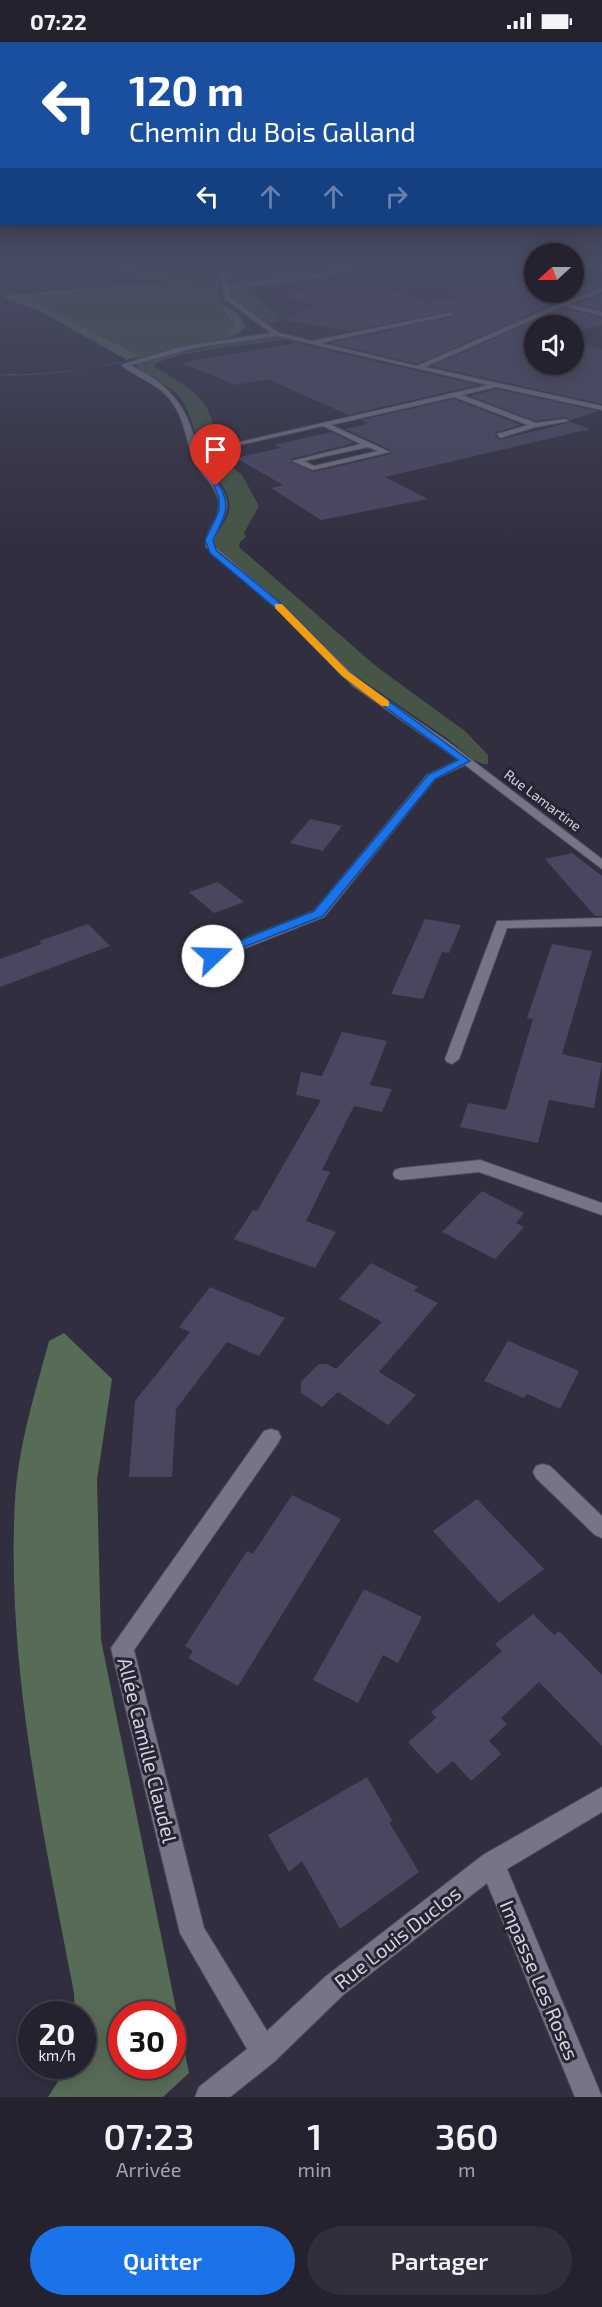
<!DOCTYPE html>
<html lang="fr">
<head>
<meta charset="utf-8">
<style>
	:root { --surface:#25222f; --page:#312f3b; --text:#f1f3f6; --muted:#a3a4aa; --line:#423f4b; --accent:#1a73e8 }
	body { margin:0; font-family:"Exo 2",sans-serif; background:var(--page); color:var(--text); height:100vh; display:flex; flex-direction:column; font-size:22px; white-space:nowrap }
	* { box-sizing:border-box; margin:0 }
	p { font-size:20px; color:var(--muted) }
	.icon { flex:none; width:33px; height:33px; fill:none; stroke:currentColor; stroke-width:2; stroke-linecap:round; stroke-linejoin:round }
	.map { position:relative; height:2055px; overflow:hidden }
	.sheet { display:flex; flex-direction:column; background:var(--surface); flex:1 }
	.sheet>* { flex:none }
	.top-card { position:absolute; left:0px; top:0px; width:603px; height:183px; box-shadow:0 3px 15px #0003,0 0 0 2px var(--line); background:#1a4fa0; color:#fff; overflow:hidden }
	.needle { width:39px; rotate:249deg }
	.fabs { position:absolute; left:524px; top:201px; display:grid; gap:12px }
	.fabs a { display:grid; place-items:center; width:60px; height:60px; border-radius:50%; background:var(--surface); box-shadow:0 3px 15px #0003,0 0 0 2px var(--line); font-size:30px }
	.speed { position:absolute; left:18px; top:1959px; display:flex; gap:12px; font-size:30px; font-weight:700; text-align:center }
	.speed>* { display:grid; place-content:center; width:78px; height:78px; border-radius:50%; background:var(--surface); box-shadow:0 3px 15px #0003,0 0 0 2px var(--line); line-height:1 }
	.speed small { font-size:15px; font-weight:400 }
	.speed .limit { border:9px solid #d22; background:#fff; color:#111 }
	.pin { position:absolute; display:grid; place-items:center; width:51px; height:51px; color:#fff; margin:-62px -26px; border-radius:50% 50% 50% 0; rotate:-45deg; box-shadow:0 0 6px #0007 }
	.pin .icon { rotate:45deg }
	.me { position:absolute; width:66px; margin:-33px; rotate:69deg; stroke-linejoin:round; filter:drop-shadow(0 0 4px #0008) }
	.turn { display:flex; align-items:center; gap:21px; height:126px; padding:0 30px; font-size:27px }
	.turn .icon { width:78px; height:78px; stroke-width:2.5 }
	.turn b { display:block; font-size:42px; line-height:51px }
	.lanes { display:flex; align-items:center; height:57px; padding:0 30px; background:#0003; justify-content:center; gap:30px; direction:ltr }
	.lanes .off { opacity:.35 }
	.eta { display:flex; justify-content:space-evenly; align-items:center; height:102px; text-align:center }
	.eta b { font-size:36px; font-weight:600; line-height:42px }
	.primary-button { display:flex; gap:12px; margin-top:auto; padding:12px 30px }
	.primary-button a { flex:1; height:69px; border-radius:36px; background:var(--accent); color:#fff; font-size:24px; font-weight:600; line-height:69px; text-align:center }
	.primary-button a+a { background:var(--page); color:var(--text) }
	.status { display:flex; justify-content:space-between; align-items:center; height:42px; padding:0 30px; background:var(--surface); direction:ltr }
	.status svg { height:16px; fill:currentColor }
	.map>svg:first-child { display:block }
</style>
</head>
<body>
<div class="status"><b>07:22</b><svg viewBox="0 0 49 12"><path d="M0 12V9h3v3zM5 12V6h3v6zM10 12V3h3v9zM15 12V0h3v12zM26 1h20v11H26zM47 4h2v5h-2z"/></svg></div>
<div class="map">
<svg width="602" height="2055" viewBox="0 0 602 2055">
	<rect width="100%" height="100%" fill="#312e3f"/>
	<!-- green -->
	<g fill="#465545">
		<path d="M103,222H218L219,226H215V233H219L215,235L219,236V253L224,262H221L224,270L234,282L227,296H230C212,304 188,306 168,310C113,321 56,336 0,333C7,331 18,333 27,332C47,331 125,325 138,314L25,255L197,238H165L206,234L156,235Z"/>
		<polygon points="323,222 372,222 241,242 232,242 229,233"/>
		<path d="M386,222H406L247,246L277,273L278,281C263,282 243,264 232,254L236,247L243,245L320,235Z"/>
		<path d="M267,294L286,297C264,302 164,310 154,324C170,336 190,343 203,360C214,374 214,398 230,407L218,410L222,417L242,433L259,464L244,491L246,495L240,500L239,505L377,625L465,689L488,713V722H483L472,717L448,697L353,632L284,563L215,506C212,488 233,478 229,459C226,442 210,430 201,416C197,410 197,401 196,394C193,380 186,362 177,352C166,341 142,335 136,322L148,317Z"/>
	</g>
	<!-- forest -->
	<g fill="#576c56" fill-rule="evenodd">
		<polygon points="89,222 103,222 165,235 203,232 207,234 148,237"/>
		<polygon points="200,238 26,255 139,314 127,318 38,268 3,255 4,253"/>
		<path d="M221,262C232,265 242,274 245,285C240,291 234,295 226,296L234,282L221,265Z"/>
		<path d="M64,1291L112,1337L97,1438L101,1598L189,2031L163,2055H48L68,2024H82V1972H75L74,1951C43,1789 6,1624 15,1459C18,1405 35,1351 49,1299ZM172,1972V2024H122V1972Z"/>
	</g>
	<!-- building -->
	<g fill="#4a4660">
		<polygon points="534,233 534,250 573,250 573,235 602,240 602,244 560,259 417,322 330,301 452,275 455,268 350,289 283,278 318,264 284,253 359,239 429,261 454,256 455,247"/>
		<polygon points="602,252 602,268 577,262"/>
		<polygon points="564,266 602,276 602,283 573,290 573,284 534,284 534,322 573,322 573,298 602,307 602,362 432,324"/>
		<polygon points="296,301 478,343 348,373 268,337 236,343 181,321"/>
		<polygon points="496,347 598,369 571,378 565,375 536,379 470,354"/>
		<polygon points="454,357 521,383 496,390 495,393 499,398 571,380 590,387 385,435 428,457 321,478 271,446 283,443 236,416 281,406 274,403 331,390 354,401 291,417 290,420 314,430 391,412 391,408 345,387 368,382 361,378"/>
		<polygon points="310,777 342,784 323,809 290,801"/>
		<polygon points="572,811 602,834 602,874 595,874 545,817"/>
		<polygon points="218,840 244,860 214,871 189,850"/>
		<polygon points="425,877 461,883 449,911 442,910 423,957 391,952"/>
		<polygon points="88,882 110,904 0,945 0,917 42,902 39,899"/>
		<polygon points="552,902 592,909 562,1012 602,1021 594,1066 549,1058 538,1101 460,1085 468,1061 506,1068 533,977 527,976"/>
		<polygon points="342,990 387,999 370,1043 392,1047 382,1070 354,1064 322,1128 330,1130 306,1179 336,1190 315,1226 234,1197 253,1168 257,1169 321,1058 296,1053 301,1030 322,1034"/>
		<polygon points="482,1149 524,1171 516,1181 524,1185 495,1217 442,1190"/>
		<polygon points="371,1221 418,1245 414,1249 438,1261 379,1330 416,1353 388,1383 338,1350 322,1365 301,1351 301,1340 319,1322 327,1322 336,1327 382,1280 339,1257"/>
		<polygon points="210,1245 285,1276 259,1314 227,1300 176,1367 172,1435 129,1435 135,1359 190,1290 179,1285"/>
		<polygon points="508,1299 579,1329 560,1367 527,1352 524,1356 484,1339"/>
		<polygon points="292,1453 341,1477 238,1644 188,1616 193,1609 185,1604 247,1509 253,1512"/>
		<polygon points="477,1457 544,1527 499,1561 433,1489"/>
		<polygon points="364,1547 422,1575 398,1621 383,1613 358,1661 313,1638"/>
		<polygon points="533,1572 554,1593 559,1589 602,1633 602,1704 539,1640 501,1676 507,1682 489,1699 501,1712 485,1727 471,1739 453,1719 437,1732 408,1700 436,1676 431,1670 502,1609 495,1602"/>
		<polygon points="367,1735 393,1780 389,1780 419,1830 340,1887 302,1819 289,1830 268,1793"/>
	</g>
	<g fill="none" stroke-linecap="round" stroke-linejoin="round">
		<defs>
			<g id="minor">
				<path d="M219,222H225L228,244L381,222L322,235L228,247L230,255L279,291L312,299L454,270L452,273L320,301L417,324L561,261L602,246V250L569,262L602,270V274L564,264L425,325L602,364V368L496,345L462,353L536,381L565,377L569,379L536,385L500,396L497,392L528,383L454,355L331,383L390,410L313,428L292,419L361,402L323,384L235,404L231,402L488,343L277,294L199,305L130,323C162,339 182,356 193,391C197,402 197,412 203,422C211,435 225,445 227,461C228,477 213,488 214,504L285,565L361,640L447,699L602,817V827L465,723L435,737L324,875L218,917L213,918L206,914L208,911L314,869L427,733L458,718L353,644L279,569L206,505C204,488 220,478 219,461C217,445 203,435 196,422C188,408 187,392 181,377C168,343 146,342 121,323L180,305L271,291L225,257ZM368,405L378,409L314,424L304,419Z"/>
				<polygon points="574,222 602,226 602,230 575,223"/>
				<polygon points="602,876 602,884 507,886 459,1017 452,1022 447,1020 445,1017 497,879"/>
				<polygon points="480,1118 602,1161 602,1173 479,1130 401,1138 395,1136 393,1132 395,1128 401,1126"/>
				<polygon points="271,1387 278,1389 281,1395 278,1401 134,1608 204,1886 267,1989 325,1935 483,1813 602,1745 602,1770 507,1827 602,2055 575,2055 487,1841 343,1953 274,2020 230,2055 195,2055 199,2045 247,2007 180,1891 111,1606 264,1389"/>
				<polygon points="543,1422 550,1424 602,1474 602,1496 595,1493 536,1436 533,1430 536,1424"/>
			</g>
		</defs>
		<!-- minor casing -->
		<use href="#minor" stroke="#4d4b59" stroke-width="2"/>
		<!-- minor -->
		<use href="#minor" fill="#767487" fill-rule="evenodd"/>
	</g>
	<!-- sky -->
	<linearGradient id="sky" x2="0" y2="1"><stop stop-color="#1b1923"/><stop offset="0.44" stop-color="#484c63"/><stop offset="1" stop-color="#484c63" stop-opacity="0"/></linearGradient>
	<rect width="602" height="510" fill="url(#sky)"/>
	<!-- route -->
	<path fill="#1a73e8" stroke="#114b97" stroke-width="1.5" d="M214,443H219C233,466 223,476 213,498L216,508L285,565L349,630L470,719L435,737L323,874L213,917L209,916L207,914L209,911L314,869L428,733L458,718L342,634L279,569L210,511L205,498L219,469V456Z"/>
	<!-- slow -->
	<polygon fill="#f59e0b" points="275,562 282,562 349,630 389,659 389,664 382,664 342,634 275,566"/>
	<g text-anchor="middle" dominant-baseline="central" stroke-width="6" stroke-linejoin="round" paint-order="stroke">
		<!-- far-street labels -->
		<g font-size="14" fill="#d3d2dd" stroke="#272434">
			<text transform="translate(543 758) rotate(37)">Rue Lamartine</text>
		</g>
		<!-- near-street labels -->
		<g font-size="20" fill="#d3d2dd" stroke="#272434">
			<text transform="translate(148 1708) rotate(76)">Allée Camille Claudel</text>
			<text transform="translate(397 1895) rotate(-38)">Rue Louis Duclos</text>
			<text transform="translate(540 1938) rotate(67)">Impasse Les Roses</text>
		</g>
	</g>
</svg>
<div class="fabs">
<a><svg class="needle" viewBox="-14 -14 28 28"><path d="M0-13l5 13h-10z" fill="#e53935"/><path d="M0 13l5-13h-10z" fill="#a3a4aa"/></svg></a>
<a><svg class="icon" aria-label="sound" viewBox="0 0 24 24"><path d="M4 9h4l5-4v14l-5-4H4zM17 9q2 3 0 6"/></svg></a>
</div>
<div class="speed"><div>20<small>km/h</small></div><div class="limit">30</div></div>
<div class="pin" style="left:216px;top:444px;background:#d93025"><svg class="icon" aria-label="arrive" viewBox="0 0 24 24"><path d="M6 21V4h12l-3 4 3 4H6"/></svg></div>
<svg class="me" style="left:213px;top:914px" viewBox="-20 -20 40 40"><circle r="19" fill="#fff"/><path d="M0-13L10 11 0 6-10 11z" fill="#1a73e8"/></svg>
<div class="top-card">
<div class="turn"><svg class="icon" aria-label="left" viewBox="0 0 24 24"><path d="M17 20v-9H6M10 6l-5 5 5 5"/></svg><div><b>120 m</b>Chemin du Bois Galland</div></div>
<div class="lanes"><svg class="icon" aria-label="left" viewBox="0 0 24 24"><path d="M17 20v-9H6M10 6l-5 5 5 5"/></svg><svg class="icon off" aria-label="ahead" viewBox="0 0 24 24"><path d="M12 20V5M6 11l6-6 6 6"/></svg><svg class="icon off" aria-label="ahead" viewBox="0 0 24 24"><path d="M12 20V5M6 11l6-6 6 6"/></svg><svg class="icon off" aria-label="right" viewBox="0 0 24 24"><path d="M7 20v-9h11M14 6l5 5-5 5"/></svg></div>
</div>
</div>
<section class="sheet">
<div class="eta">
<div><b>07:23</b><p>Arrivée</p></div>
<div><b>1</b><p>min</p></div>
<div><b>360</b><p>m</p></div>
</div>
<div class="primary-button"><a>Quitter</a><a>Partager</a></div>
</section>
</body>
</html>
